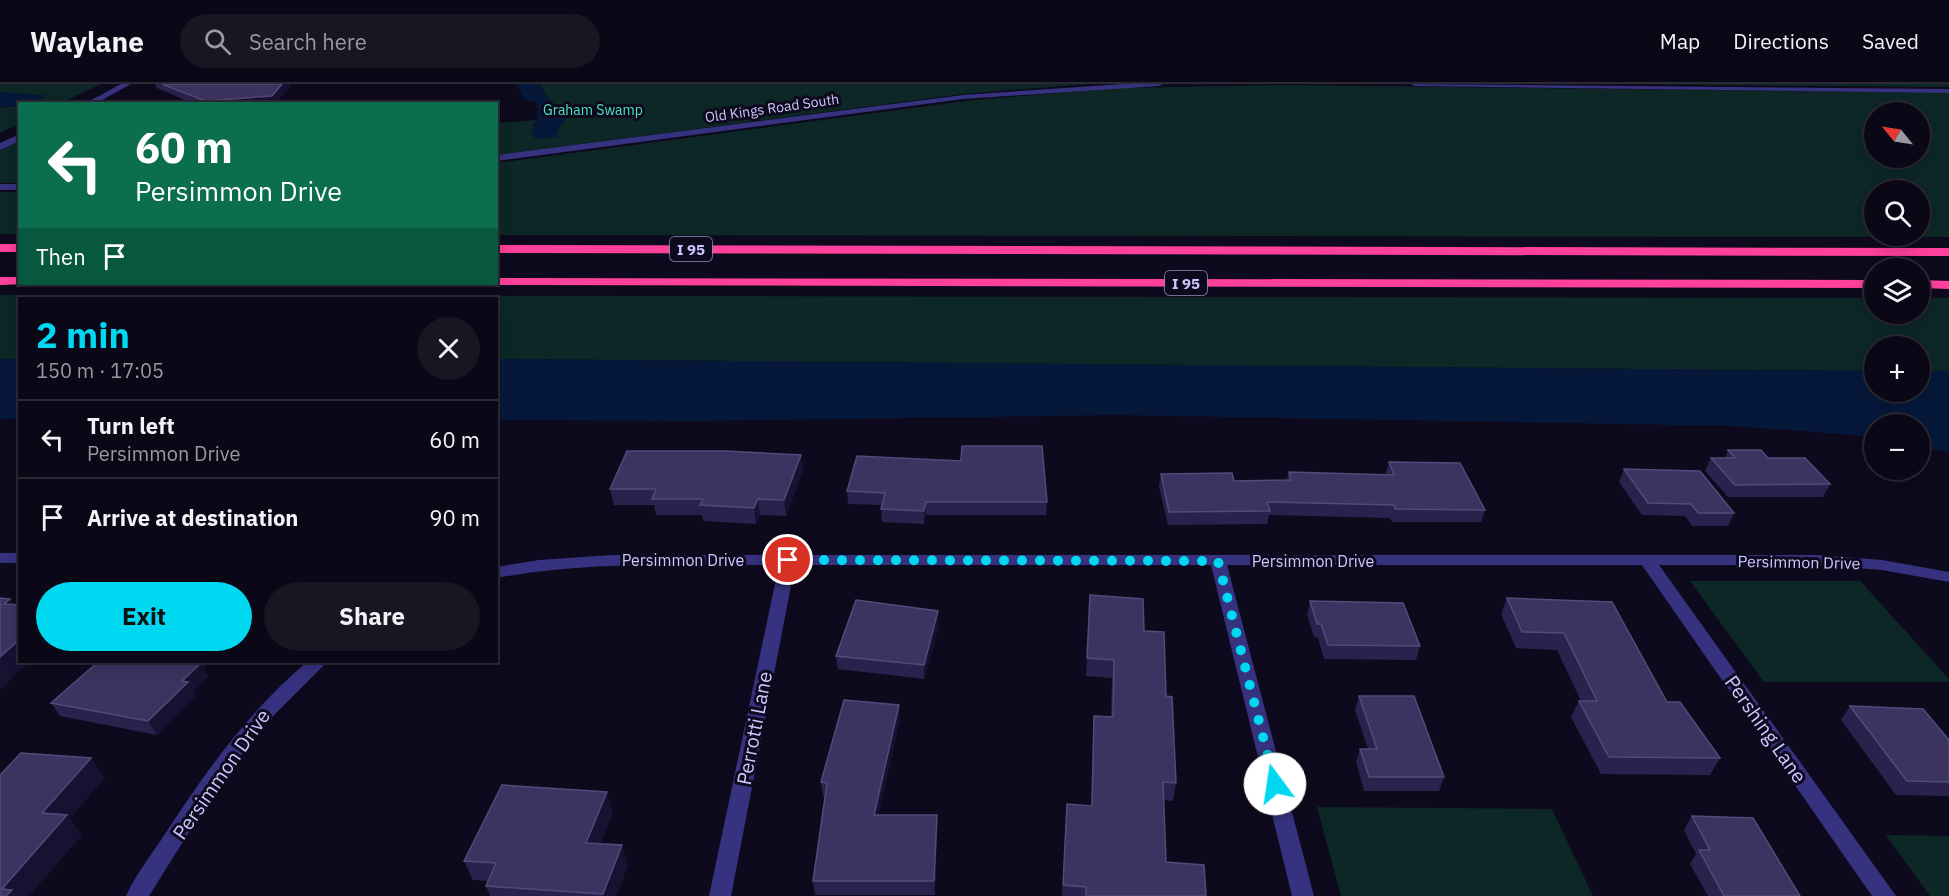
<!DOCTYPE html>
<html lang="en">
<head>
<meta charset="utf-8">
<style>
	:root { --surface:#0a0816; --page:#181623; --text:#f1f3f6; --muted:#999aa1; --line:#2a2935; --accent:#00d7f1 }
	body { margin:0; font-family:"IBM Plex Sans",sans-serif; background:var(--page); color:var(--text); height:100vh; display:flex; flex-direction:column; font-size:22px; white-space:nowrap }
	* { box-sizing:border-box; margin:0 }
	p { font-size:20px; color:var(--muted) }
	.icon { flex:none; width:33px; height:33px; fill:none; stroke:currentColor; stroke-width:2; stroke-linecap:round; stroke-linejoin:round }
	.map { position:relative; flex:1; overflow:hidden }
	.side { position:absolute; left:18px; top:213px; width:480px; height:366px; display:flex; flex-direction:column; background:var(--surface); border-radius:0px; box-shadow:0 3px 15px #0003,0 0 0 2px var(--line) }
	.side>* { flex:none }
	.guide { position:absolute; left:18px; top:18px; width:480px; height:183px; border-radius:0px; box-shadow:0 3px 15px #0003,0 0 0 2px var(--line); background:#0b6e4f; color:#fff; overflow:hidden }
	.needle { width:39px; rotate:300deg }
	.tools { position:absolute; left:1864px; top:18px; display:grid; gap:12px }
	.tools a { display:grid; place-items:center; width:66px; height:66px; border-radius:50%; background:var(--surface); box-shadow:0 3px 15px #0003,0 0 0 2px var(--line); font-size:30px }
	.pin { position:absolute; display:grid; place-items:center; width:51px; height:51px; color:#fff; margin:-26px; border:3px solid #fff; border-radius:50%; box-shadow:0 2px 6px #0007 }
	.me { position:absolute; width:66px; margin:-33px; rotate:346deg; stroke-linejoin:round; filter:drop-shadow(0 0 4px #0008) }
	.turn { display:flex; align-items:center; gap:21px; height:126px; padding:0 18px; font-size:27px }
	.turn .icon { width:78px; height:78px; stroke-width:2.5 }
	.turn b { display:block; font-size:42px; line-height:51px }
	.then { display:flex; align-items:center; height:57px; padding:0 18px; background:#0003; gap:12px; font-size:22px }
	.round { display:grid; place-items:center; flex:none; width:63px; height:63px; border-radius:32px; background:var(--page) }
	.headline { display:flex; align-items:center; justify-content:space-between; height:102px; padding:0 18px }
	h1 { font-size:36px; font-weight:700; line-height:45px; color:var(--accent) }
	.button { display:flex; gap:12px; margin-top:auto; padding:12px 18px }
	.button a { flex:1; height:69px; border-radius:36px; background:var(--accent); color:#111; font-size:24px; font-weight:700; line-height:69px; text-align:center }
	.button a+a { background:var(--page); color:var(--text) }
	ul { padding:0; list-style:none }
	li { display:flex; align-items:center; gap:18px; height:78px; padding:0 18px; border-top:2px solid var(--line) }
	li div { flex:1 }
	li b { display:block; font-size:22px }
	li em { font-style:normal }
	header { display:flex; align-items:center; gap:36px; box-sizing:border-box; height:84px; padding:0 30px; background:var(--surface); border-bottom:2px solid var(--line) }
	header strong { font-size:28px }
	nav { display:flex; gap:33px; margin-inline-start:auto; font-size:21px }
	.search { width:420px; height:54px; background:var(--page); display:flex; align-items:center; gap:15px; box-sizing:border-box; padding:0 21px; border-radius:33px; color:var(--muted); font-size:22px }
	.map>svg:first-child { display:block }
</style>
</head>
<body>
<header>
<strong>Waylane</strong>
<div class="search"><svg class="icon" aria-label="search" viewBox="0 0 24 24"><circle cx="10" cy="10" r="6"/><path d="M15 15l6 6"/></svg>Search here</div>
<nav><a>Map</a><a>Directions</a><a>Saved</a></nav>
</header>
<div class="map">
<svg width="1949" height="812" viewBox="0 0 1949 812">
	<rect width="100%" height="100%" fill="#0e0a1d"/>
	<!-- green -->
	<g fill="#0d2726" fill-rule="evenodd">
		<polygon points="0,0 101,0 61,19 32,19 45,13 0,8"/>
		<path d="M540,0H1088L962,10L497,71V39L537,36L532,43L555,50L565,36C558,23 545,14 540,0Z"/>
		<polygon points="1632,0 1949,0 1949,3"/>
		<path d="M1285,1L1949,9V153L497,151V79L973,16L1122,4ZM1875,28H1920V74H1875ZM1875,106H1920V152H1875Z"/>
		<polygon points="19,22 19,40 0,49 0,24"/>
		<polygon points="19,59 19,99 0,99 0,60"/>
		<rect x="0" y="108" width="19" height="42"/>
		<polygon points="0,211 1875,214 1875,230 1920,230 1920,214 1949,214 1949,287 1920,287 1920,262 1875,262 1875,287 497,275 496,214 20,214 19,275 0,275"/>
		<polygon points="1690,497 1860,497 1949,595 1949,598 1764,598"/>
		<polygon points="1317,723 1552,725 1593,812 1341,812"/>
		<polygon points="1886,751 1949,752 1949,812 1930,812"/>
	</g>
	<!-- water -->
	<g fill="#06183a">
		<polygon points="516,0 540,0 544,10 562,27 566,36 556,47 558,53 535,55 531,47 537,36 538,19 524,15"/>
		<polygon points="0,8 46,11 34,19 0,24"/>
		<rect x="0" y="275" width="19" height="60"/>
		<polygon points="497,275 1875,287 1875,308 1920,308 1920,287 1949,287 1949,369 1920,363 1920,340 1875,340 1875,354 1843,350 1731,342 1115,331 693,337 497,336"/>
	</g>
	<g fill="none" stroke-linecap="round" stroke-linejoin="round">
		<!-- minor -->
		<g fill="#36327f" fill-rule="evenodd">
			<polygon points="121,0 131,0 95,20 84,20"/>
			<polygon points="20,50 20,57 0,66 0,59"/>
			<rect x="0" y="469" width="20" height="10"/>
			<path d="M612,471H1817L1882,476L1949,488V498L1882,486L1817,481H1659L1896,812H1872L1642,481H1227L1314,812H1292L1211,481H795L731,812H709L779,481C684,481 590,477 496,494V483L539,476Z"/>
			<path d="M307,578H327L271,634L247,663L204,724L149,812H126C136,790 152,770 165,750C206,687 249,627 307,578Z"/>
		</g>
		<!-- tertiary -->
		<g fill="#36327f" fill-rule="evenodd">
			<polygon points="1123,0 1163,0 1159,2 963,15 496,77 496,71 963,11"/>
			<polygon points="1411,0 1949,5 1949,9 1415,2"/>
			<rect x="0" y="100" width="20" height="6"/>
		</g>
		<!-- motorway -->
		<g fill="#ff419b" fill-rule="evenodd">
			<rect x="0" y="160" width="20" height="8"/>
			<polygon points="496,161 1949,164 1949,172 496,169"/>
			<polygon points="0,193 20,193 20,200 25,200 0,201"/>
			<polygon points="496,194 1875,196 1875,204 491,201 496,200"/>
			<polygon points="1920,196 1949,197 1949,205 1920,204"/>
		</g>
	</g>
	<!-- wall -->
	<g fill="#2a214c">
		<polygon points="155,0 291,0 276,20 194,20 157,4"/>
		<polygon points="1728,366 1768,374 1830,400 1823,413 1728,413 1705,387 1711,374 1725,374"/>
		<polygon points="801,371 803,386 786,432 760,431 756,440 703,437 702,431 656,431 654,421 614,421 610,405"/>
		<polygon points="1389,378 1485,426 1481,438 1392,438 1390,434 1269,431 1267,440 1168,441 1159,402 1161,390 1234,397 1287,396 1289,388 1385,391"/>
		<polygon points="1624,385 1734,429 1728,442 1692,442 1685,432 1642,431 1619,398"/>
		<polygon points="847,407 1047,418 1046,431 926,431 924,440 882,438 881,425 882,421 848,420"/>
		<polygon points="1090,511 1144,547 1166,612 1176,699 1173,717 1163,716 1166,778 1206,812 1062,812 1067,720 1091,722 1093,650 1094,632 1111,633 1112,594 1086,592"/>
		<polygon points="1507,514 1612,518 1667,618 1720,674 1710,691 1601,690 1571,633 1579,617 1581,617 1557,566 1516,564 1501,530"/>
		<polygon points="1310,517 1420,562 1416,576 1324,575 1318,554 1314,553 1307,531"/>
		<polygon points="939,540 924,595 838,585 836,572"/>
		<polygon points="208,578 203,583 208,592 193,607 196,612 157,651 60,632 51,619"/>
		<polygon points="1359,612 1444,693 1439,707 1364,707 1356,678 1360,665 1368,665 1355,626"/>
		<polygon points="1850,622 1949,656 1949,712 1896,711 1841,636"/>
		<polygon points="900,635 878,731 937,731 937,745 935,811 815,811 813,797 825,712 823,712 821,698"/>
		<polygon points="613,728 600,760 628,781 616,812 490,812 486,802 488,797 473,796 464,777"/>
		<polygon points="1692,732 1800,812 1708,812 1690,780 1696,770 1684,746"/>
	</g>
	<!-- shaded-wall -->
	<g fill="#181131">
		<polygon points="282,0 291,0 276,20 206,20 205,17"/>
		<polygon points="801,371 803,386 786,432 784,416"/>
		<polygon points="758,415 760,431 756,440 754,424"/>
		<polygon points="926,418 926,431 924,440 924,427"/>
		<polygon points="10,515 20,528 4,520"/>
		<polygon points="938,527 939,540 924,595 924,581"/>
		<polygon points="20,555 20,578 29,578 0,606 0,573"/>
		<polygon points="188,578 207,578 203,583 208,592 193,607 196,612 157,651 148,637 182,597"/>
		<polygon points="899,621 900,635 875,744 874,731"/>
		<polygon points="91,674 105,694 70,734 82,751 29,812 6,812 2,805 42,729"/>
		<polygon points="607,708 613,728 592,779 586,759"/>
		<polygon points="937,731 937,745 935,811 934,797"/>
		<polygon points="622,761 628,781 616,812 604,812 603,810"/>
	</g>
	<!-- building -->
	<g fill="#3c3360" stroke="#524a79" stroke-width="1.5">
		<polygon points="162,0 282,0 272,12 205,17"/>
		<polygon points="962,362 1042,362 1047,418 926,418 924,427 881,425 885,409 847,407 857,372 961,377"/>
		<polygon points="1728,366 1761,366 1768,374 1805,374 1830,400 1735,401 1711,374 1735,374"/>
		<polygon points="627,367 726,367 801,371 784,416 758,415 754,424 700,421 703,415 652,415 656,405 610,405"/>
		<polygon points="1389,378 1460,379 1485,426 1395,425 1394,421 1267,418 1270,427 1169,428 1161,390 1232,389 1234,397 1291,396 1289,388 1394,391"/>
		<polygon points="1624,385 1700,387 1734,429 1698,429 1691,420 1648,419"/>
		<polygon points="1090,511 1143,515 1144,547 1164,548 1166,612 1172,613 1176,699 1163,698 1166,778 1204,781 1206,812 1086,812 1086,803 1063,801 1067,720 1092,722 1094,632 1113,633 1114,576 1087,574"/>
		<polygon points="0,514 10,515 4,520 20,521 20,555 0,573"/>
		<polygon points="1507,514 1612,518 1667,618 1680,618 1720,674 1609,673 1579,617 1597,617 1564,549 1522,548"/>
		<polygon points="856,516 938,527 924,581 836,572"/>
		<polygon points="1310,517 1403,519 1420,562 1328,561 1321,540 1317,540"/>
		<polygon points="98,578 194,578 201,579 182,597 188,598 148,637 51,619"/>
		<polygon points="1359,612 1414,612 1444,693 1369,693 1360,665 1377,665"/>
		<polygon points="844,616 899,621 874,731 937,731 934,797 813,797 827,699 821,698"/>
		<polygon points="1850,622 1923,625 1949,656 1949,698 1907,697"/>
		<polygon points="21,669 91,674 42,729 67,731 2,805 12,806 6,812 0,812 0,691"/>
		<polygon points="502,701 607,708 586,759 622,761 603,810 486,802 496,779 464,777"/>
		<polygon points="1692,732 1753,734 1800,812 1724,812 1699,766 1710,766"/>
	</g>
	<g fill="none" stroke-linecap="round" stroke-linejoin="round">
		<!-- route -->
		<polyline stroke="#00d7f1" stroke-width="10" stroke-dasharray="0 18" points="788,476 1218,477 1275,700"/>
	</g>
	<g text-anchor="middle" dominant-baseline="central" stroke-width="6" stroke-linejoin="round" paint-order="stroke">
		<!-- far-street labels -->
		<g font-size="14" fill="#cdc6ff" stroke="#0e0a1d">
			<text transform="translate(772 24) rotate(-8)">Old Kings Road South</text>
		</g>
		<!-- far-park labels -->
		<g font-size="14" fill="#4ce5c0" stroke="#0e0a1d">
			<text x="593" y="26">Graham Swamp</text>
		</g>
		<!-- shield labels -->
		<g fill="#0e0a1d" stroke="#948ebb" stroke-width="1.5">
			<rect x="670" y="153" width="42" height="24" rx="4.5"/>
			<rect x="1165" y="187" width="42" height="24" rx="4.5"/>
		</g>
		<g font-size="15" font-weight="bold" fill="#cdc6ff">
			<text x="691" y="165">I 95</text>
			<text x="1186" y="199">I 95</text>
		</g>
		<!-- street labels -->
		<g font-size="16" fill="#cdc6ff" stroke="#0e0a1d">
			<text x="683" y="476">Persimmon Drive</text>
			<text x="1313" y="477">Persimmon Drive</text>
			<text transform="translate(1799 478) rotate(1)">Persimmon Drive</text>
		</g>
		<!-- near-street labels -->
		<g font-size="20" fill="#cdc6ff" stroke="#0e0a1d">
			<text transform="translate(754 644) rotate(-79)">Perrotti Lane</text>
			<text transform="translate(1766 645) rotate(55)">Pershing Lane</text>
			<text transform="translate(221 690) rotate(-55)">Persimmon Drive</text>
		</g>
	</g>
</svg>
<div class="tools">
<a><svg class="needle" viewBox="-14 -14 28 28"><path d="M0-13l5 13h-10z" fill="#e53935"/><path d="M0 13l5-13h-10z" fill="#999aa1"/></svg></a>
<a><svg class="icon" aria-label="search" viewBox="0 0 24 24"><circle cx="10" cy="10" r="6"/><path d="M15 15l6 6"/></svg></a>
<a><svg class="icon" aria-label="layers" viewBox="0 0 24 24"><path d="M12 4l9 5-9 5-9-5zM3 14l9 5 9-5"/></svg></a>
<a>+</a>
<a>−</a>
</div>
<div class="pin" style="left:788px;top:476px;background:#d93025"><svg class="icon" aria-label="arrive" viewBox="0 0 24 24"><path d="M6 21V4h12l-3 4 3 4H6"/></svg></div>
<svg class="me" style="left:1275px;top:700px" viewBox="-20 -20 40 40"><circle r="19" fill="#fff"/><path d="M0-13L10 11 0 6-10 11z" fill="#00d7f1"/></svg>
<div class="guide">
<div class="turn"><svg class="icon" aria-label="left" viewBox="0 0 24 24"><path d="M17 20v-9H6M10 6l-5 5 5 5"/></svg><div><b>60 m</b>Persimmon Drive</div></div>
<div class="then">Then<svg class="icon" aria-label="arrive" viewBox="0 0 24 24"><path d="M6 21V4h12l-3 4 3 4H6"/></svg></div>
</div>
<section class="side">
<div class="headline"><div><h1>2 min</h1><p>150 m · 17:05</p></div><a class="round"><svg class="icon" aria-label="close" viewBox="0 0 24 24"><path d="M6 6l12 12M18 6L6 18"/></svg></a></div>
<ul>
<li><svg class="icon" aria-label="left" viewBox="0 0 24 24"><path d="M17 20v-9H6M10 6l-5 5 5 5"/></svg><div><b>Turn left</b><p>Persimmon Drive</p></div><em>60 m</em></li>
<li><svg class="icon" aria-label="arrive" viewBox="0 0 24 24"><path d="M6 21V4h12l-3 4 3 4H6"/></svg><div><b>Arrive at destination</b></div><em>90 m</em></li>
</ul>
<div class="button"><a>Exit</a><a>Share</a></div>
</section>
</div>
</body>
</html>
